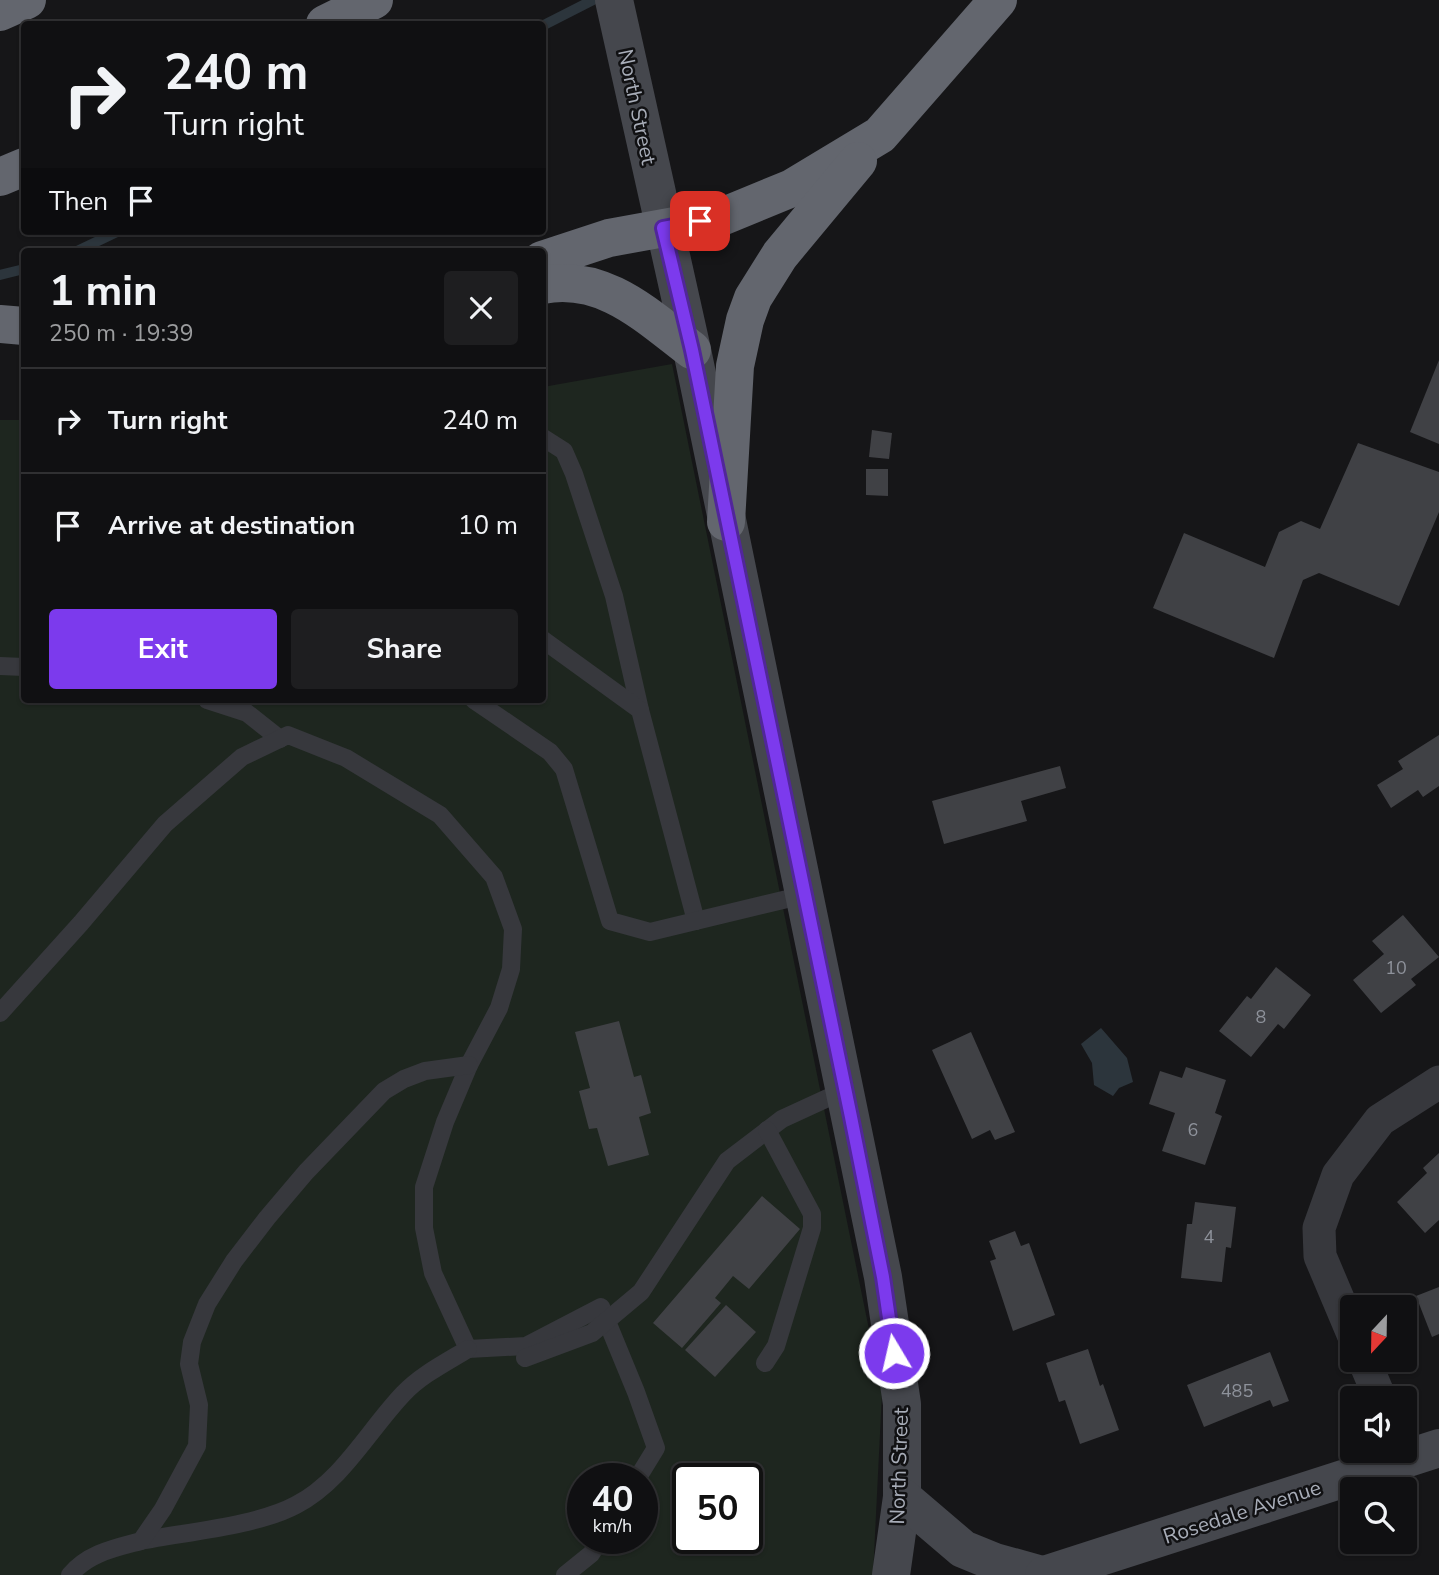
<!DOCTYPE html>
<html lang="en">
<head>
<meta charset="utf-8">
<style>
	:root { --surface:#101012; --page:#1e1e20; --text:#f1f3f6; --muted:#9c9d9f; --line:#303032; --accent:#7c3aed }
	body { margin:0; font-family:"Nunito Sans",sans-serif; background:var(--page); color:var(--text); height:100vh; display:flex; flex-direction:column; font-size:26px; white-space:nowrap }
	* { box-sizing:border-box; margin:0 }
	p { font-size:23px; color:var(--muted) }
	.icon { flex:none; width:38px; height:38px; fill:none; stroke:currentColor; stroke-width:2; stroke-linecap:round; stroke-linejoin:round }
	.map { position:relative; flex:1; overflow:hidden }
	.panel { position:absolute; left:21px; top:248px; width:525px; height:455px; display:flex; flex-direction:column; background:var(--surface); border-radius:7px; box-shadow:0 2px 5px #0004,0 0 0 2px var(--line) }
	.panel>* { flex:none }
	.top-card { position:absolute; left:21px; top:21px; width:525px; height:214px; border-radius:7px; box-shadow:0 2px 5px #0004,0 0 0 2px var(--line); background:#101012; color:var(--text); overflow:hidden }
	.needle { width:46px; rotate:202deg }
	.buttons { position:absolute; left:1340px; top:1295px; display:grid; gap:14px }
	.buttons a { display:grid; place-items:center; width:77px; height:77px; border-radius:7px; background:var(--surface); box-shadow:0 2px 5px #0004,0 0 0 2px var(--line); font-size:35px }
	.speed { position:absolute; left:567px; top:1463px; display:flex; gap:14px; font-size:35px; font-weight:700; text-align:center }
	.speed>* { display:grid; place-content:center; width:91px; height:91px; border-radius:50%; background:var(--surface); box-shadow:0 2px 5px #0004,0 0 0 2px var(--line); line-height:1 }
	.speed small { font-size:18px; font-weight:400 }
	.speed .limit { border:4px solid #111; border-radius:10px; background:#fff; color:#111 }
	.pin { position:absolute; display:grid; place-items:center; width:60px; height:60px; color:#fff; margin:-30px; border-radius:14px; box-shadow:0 4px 10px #0006 }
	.me { position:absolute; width:77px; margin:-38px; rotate:351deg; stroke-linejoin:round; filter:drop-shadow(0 0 5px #0008) }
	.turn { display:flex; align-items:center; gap:24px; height:147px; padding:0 28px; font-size:32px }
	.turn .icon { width:91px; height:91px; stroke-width:2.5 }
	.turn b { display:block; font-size:49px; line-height:60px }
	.then { display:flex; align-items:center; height:66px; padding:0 28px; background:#0003; gap:14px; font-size:26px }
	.round { display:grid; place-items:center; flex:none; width:74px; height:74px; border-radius:7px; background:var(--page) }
	.summary { display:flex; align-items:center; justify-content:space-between; height:119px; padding:0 28px }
	h1 { font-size:42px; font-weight:700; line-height:52px }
	.cta { display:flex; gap:14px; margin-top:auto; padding:14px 28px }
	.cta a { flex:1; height:80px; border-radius:7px; background:var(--accent); color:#fff; font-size:28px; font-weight:700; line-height:80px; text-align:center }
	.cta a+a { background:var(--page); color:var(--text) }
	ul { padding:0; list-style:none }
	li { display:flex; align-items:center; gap:21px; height:105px; padding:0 28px; border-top:2px solid var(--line) }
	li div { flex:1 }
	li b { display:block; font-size:26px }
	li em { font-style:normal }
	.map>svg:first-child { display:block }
</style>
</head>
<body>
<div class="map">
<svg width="1439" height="1575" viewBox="0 0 1439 1575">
	<rect width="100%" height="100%" fill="#161618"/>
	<!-- green -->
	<path fill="#1e261f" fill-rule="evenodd" d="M672,364L882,1393L873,1575H0V420H24V700H542L543,387ZM583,1479H642V1538H583ZM688,1479H747V1538H688Z"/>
	<!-- water -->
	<polygon fill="#2c353c" points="1101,1028 1127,1058 1133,1082 1119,1088 1113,1096 1094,1085 1092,1063 1081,1044"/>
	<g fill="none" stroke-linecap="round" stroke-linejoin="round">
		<!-- stream -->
		<g stroke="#2c353c" stroke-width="10">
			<polyline points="542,26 593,0"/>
			<polyline points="75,252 119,231"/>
			<polyline points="0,275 24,269"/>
		</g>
	</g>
	<!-- building -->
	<g fill="#404145">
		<polygon points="1439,360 1439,444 1410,432"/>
		<polygon points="872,430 892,433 889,459 869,457"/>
		<polygon points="1358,443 1439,472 1439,512 1399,606 1319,573 1303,580 1274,658 1153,608 1184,533 1265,567 1279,532 1301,521 1320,529"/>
		<polygon points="866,469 888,469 888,496 866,495"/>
		<polygon points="1439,735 1439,786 1423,797 1418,790 1391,808 1377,785 1403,769 1398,761"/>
		<polygon points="1060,766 1066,788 1021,801 1027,821 944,844 932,801"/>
		<polygon points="1403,915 1439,957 1411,979 1416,985 1381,1013 1353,980 1384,954 1372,941"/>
		<polygon points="1276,967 1311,995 1284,1029 1278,1024 1251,1057 1219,1031 1247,996 1251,999"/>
		<polygon points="619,1021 634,1077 641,1075 651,1113 639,1117 649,1155 608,1166 597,1128 589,1129 579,1091 590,1088 575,1032"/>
		<polygon points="971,1032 1015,1132 995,1140 990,1130 972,1139 932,1050"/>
		<polygon points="1186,1067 1226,1080 1215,1113 1222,1116 1205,1165 1162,1151 1175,1113 1149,1104 1160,1071 1182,1078"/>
		<polygon points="1439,1153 1439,1220 1425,1233 1397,1202 1427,1173 1423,1168"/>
		<polygon points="762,1196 800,1229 749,1289 733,1276 715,1298 721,1303 682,1348 653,1323"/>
		<polygon points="1195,1202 1236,1207 1231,1248 1226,1247 1222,1282 1181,1278 1187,1224 1192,1224"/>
		<polygon points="1015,1231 1021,1246 1029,1243 1055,1315 1013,1331 990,1261 996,1259 989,1241"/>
		<polygon points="1439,1287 1439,1334 1432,1337 1416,1296"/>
		<polygon points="726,1305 756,1332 715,1377 685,1350"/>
		<polygon points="1088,1349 1100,1386 1103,1384 1119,1430 1080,1444 1065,1400 1059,1402 1046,1363"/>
		<polygon points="1270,1352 1289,1401 1273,1407 1270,1400 1204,1427 1187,1385"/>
	</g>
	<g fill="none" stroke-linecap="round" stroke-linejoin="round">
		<!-- lane -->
		<g stroke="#37383d" stroke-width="18">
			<polyline points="542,437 564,451 574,474 614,596 640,710"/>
			<polyline points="542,639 640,710 696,921"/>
			<polyline points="0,666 24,667"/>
			<polyline points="207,700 247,713 280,739"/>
			<polyline points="474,700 550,752 564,769 610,921 650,932 804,895"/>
			<polyline points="0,1013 81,923 165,824 242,757 288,735 346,758 440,815 494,877 513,929 511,969 499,1008 469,1065 445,1122 424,1187 424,1228 433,1273 468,1349 526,1346 601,1307 636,1392 656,1448 637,1479"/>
			<polyline points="525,1358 592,1333 641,1292 727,1161 782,1119 845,1090"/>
			<polyline points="765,1363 776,1346 812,1228 812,1214 767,1130"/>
			<path d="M141,1541C186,1532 257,1526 296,1505C342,1481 368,1431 403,1394C421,1375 445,1363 468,1349"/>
			<path d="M70,1575C88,1553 115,1548 141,1541L163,1509L197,1446L199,1405L189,1364L192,1342L207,1304L234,1261L267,1218L306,1172L384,1091L404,1079L425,1071L469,1065"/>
			<polyline points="565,1575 591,1554 601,1538"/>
		</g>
		<!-- street -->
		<g stroke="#37383d" stroke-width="33">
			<polyline points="1353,1334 1320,1256 1319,1228 1338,1175 1380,1120 1439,1082"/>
			<polyline points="1364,1360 1380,1398"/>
		</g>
		<!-- secondary -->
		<g stroke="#45474d" stroke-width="38">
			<polyline points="614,0 692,350 883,1277 902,1404 902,1497 891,1575"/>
			<polyline points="902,1497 963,1549 995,1562 1042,1575"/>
			<polyline points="1044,1575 1439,1448"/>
		</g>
		<!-- highway -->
		<g stroke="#63666e" stroke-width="38">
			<polyline points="0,12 27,0"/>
			<polyline points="325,24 374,0"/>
			<polyline points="0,177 24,167"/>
			<polyline points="542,260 609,238 719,218 792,188 880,135 998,0"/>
			<path d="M542,285C604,273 647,316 692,350"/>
			<polyline points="0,324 24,326"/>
			<polyline points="726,522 735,366 745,320 753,298 780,255 858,161"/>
		</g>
	</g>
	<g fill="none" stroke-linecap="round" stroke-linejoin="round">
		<defs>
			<polyline id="route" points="700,221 663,228 692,350 851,1117 883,1277 894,1353"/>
		</defs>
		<!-- route casing -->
		<use href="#route" stroke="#51269a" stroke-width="18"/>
		<!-- route -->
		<use href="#route" stroke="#7c3aed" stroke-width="12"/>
	</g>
	<g text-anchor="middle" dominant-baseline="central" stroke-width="5" stroke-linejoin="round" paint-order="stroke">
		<!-- number labels -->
		<g font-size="18" fill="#8e929b">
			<text x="1396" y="968">10</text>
			<text x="1261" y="1017">8</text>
			<text x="1193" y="1130">6</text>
			<text x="1209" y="1237">4</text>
			<text x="1237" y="1391">485</text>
		</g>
		<!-- street labels -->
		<g font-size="21" fill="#a8adb8" stroke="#111113">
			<text transform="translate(637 107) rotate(78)">North Street</text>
			<text transform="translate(899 1466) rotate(-88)">North Street</text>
			<text transform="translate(1242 1512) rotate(-18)">Rosedale Avenue</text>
		</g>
	</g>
</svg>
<div class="buttons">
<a><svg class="needle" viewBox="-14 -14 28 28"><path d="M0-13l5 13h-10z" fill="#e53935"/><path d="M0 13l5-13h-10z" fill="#9c9d9f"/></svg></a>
<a><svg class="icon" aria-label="sound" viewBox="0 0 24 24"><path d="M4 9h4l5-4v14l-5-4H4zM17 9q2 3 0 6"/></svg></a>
<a><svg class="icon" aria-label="search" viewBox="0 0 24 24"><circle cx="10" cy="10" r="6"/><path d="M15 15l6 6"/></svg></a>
</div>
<div class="speed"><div>40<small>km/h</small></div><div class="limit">50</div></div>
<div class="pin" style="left:700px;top:221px;background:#d93025"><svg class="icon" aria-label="arrive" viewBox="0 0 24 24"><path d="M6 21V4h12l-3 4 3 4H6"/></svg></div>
<svg class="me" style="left:894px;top:1353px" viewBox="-20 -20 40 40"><circle r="17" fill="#7c3aed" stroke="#fff" stroke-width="3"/><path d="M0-11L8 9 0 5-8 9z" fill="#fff"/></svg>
<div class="top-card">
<div class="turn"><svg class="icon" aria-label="right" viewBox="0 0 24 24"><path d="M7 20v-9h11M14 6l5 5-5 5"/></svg><div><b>240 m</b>Turn right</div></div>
<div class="then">Then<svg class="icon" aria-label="arrive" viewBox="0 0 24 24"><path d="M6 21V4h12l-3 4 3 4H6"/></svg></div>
</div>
<section class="panel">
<div class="summary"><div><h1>1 min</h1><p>250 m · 19:39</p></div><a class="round"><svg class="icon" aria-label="close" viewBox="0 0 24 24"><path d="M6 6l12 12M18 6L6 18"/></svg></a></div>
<ul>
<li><svg class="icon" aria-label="right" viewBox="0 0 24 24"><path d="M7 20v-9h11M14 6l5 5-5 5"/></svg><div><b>Turn right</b></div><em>240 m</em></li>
<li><svg class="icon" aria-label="arrive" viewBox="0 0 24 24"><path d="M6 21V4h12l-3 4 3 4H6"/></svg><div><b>Arrive at destination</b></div><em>10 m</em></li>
</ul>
<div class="cta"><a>Exit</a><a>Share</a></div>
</section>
</div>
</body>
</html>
